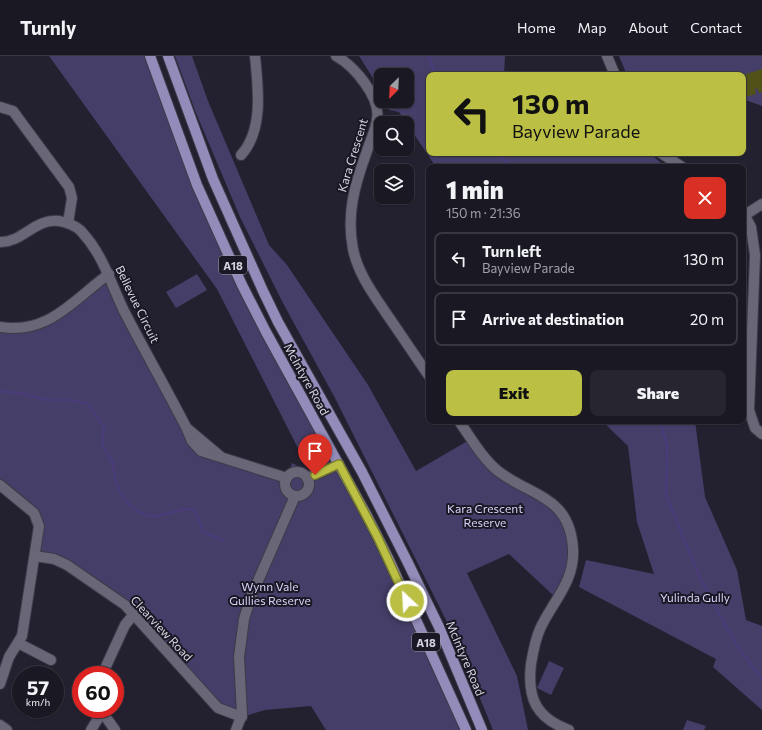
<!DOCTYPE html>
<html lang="en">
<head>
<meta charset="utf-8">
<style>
	:root { --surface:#1a1923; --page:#272630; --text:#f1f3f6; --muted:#9fa0a6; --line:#383841; --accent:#bbc044 }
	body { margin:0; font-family:Commissioner,sans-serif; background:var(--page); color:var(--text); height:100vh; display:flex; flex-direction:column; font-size:15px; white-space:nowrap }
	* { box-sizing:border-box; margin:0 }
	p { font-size:13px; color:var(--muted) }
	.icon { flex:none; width:22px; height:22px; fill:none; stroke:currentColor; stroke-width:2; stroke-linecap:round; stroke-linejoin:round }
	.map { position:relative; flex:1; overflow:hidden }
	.drawer { position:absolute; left:426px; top:108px; width:320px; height:260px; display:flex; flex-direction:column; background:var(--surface); border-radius:8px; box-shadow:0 1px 3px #0004,0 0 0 1px var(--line) }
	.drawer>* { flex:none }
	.guide { position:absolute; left:426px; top:16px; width:320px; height:84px; border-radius:8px; box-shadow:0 1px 3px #0004,0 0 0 1px var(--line); background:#bbc044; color:#111; overflow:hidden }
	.needle { width:26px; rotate:204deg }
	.tools { position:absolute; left:374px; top:12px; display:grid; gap:8px }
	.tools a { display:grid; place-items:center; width:40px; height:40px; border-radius:8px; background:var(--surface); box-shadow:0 1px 3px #0004,0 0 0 1px var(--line); font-size:20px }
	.speed { position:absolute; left:12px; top:610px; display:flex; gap:8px; font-size:20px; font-weight:700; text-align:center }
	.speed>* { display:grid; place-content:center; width:52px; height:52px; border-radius:50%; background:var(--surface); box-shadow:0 1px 3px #0004,0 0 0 1px var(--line); line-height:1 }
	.speed small { font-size:10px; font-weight:400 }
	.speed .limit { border:6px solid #d22; background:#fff; color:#111 }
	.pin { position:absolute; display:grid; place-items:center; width:34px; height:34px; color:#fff; margin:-41px -17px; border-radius:50% 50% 50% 0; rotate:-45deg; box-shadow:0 0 4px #0007 }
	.pin .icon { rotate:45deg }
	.me { position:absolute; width:44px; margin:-22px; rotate:335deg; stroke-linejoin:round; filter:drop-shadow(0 0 3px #0008) }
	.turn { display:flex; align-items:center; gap:14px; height:84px; padding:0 20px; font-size:18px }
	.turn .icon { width:52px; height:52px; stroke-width:2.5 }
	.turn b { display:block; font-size:28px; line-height:34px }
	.round { display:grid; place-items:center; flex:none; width:42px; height:42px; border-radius:8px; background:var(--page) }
	.summary { display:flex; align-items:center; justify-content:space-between; height:68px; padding:0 20px }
	h1 { font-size:24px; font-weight:800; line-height:30px }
	.action { display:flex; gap:8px; margin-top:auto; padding:8px 20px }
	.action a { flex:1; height:46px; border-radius:8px; background:var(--accent); color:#111; font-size:16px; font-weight:800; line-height:46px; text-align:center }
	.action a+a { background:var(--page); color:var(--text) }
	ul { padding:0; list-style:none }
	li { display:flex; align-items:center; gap:12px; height:54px; margin:0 8px 6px; padding:0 12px; border:2px solid var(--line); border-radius:8px }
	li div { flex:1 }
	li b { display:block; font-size:15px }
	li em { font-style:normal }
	header { display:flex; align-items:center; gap:24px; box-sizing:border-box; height:56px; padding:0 20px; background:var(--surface); border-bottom:1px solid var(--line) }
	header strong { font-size:19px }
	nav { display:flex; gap:22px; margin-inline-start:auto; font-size:14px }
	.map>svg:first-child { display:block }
</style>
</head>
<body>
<header>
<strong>Turnly</strong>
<nav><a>Home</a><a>Map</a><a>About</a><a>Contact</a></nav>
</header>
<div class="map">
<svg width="762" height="674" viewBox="0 0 762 674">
	<rect width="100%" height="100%" fill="#23212f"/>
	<!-- green -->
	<g fill="#453e68">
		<polygon points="49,0 150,0 213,167 334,399 466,674 326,674 311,650 265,654 242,661 227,656 140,565 67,509 35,500 38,466 0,429 0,271 47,265 109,218 186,371 211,392 287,422 292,407 314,418 304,404 217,233"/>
		<polygon points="175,0 192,0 208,45 269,189 287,209 368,329 416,415 471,383 489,406 553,448 573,494 555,541 509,498 467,517 517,620 528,674 493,674 457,586 335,342 284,249 240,161 196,57"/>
		<polygon points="359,0 505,0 504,19 429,19 429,97 650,97 663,109 661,111 436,111 399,56 389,54 386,45 407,45 407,19 381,19 381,35"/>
		<polygon points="619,0 762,0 762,50 743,43 743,19 627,19"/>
		<polygon points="197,218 207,234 176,252 166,236"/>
		<polygon points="602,365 695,365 705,441 737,514 746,564 762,570 762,654 713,611 716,603 579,531 586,504 654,518 637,466 628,390"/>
		<polygon points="549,605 564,612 551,639 537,632"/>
		<polygon points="687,664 706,670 704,674 683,674"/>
	</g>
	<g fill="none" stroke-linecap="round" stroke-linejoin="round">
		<!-- stream -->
		<g stroke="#493c78" stroke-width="2.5">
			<polyline points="429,0 435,19"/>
			<polyline points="494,97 515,111"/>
			<path d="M0,335L23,338L47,344H70L88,348L104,371C104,376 101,384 103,389C104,395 109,399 112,405C114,411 114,417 115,423C120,440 133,458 151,460C163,461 185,451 190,453C198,455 200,469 203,476L223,484"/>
			<polyline points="660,365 667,389 666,439 699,520 728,574 740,594 762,623"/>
		</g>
	</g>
	<!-- building -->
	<polygon fill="#505218" points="762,13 762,36 759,37 757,32 755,33 756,38 745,41 743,35 743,19"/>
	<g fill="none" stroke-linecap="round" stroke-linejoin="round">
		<defs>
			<g id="minor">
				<path d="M336,0C354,10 381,41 377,63C376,74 370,85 367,95C355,128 346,158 353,193C358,218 374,239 388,260C402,280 415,300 429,320"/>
				<polyline points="607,0 615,19"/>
				<polyline points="0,51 13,55 69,131 72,142 68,167"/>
				<polyline points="661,97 682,111"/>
				<path d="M241,99C264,74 258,31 255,0"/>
				<polyline points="743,156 751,171 755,199 749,354 755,372 762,378"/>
				<polyline points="745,159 762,148"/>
				<path d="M0,186C22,187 35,162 59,165C66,166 76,170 81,175C104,200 110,226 124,255C144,294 166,332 186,371L192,385L201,395L287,422"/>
				<path d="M0,271C49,279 74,243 109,218"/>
				<path d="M459,365C471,382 482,402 498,415C532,441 570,440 573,493C575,526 552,546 540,573C535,584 533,596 531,608C527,642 536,662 569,674"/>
				<polyline points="188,373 220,400"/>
				<circle cx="297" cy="428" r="12"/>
				<polyline points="307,422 339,408"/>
				<polyline points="0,429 34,457 39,470 22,580 9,601 0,628"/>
				<polyline points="35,500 54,503 67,509 125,549 218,652 242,661"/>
				<polyline points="18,587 51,604"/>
				<polyline points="102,619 125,569 134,558"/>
				<polyline points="100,653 115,674"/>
				<polyline points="0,669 7,674"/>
				<polyline points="91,674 102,656"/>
				<polyline points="236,674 242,658 239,601 244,563 251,541 295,440"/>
			</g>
			<g id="major">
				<polyline points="150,0 197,129 242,229 266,276 367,460 389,504 466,674"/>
				<polyline points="168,0 213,123 263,235 278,266 362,416 408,507 439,571 482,674"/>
			</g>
		</defs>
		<!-- minor casing -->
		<use href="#minor" stroke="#3d3b47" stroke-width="12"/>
		<!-- major casing -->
		<use href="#major" stroke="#3d3b47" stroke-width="12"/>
		<!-- minor -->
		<use href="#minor" stroke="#686677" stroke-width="10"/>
		<!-- major -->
		<use href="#major" stroke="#938cbb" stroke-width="10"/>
	</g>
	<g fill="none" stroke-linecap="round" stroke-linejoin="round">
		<defs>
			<polyline id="route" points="315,419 339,408 378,482 407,545"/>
		</defs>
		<!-- route casing -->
		<use href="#route" stroke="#7a7d2c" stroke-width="10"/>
		<!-- route -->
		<use href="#route" stroke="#bbc044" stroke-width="7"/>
	</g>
	<g text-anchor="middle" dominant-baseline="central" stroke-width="4" stroke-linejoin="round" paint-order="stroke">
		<!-- shield labels -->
		<g fill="#1a1825" stroke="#9e9ca7" stroke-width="1">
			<rect x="219" y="200" width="28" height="18" rx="3"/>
			<rect x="412" y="577" width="28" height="18" rx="3"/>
		</g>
		<g font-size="11" font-weight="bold" fill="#d6d5df">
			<text x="233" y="209">A18</text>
			<text x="426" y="586">A18</text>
		</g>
		<!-- street labels -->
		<g font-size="12" fill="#d6d5df" stroke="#1a1825">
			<text transform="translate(352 99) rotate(-73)">Kara Crescent</text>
			<text transform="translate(138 248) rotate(64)">Bellevue Circuit</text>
			<text transform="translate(307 323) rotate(61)">McIntyre Road</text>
			<text transform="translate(162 572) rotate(47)">Clearview Road</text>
			<text transform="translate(466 602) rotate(67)">McIntyre Road</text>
		</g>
		<!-- park labels -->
		<g font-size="12" fill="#d8d3f8" stroke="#1a1825">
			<text x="485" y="452">Kara Crescent<tspan x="485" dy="14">Reserve</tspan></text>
			<text x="270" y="530">Wynn Vale<tspan x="270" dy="14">Gullies Reserve</tspan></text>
			<text x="695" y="541">Yulinda Gully</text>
		</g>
	</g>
</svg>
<div class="tools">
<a><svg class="needle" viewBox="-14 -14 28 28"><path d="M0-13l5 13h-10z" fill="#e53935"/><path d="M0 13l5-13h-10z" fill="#9fa0a6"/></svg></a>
<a><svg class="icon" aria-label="search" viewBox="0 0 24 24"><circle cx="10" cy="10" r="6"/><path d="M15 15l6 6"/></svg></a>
<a><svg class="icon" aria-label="layers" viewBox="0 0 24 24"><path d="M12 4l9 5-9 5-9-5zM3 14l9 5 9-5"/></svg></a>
</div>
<div class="speed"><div>57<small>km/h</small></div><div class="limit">60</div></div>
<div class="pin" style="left:315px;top:419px;background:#d93025"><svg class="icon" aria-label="arrive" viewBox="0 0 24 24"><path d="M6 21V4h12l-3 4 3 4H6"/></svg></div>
<svg class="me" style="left:407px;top:545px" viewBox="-20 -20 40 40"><circle r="17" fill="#bbc044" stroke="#fff" stroke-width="3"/><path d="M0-11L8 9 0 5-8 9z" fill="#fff"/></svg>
<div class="guide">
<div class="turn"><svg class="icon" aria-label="left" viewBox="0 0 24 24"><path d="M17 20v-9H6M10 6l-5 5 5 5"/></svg><div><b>130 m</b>Bayview Parade</div></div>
</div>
<section class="drawer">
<div class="summary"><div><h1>1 min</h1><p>150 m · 21:36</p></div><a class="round" style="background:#d93025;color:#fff"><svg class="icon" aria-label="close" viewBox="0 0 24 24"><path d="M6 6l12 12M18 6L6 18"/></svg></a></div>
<ul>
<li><svg class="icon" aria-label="left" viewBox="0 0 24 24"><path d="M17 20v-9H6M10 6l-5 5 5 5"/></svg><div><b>Turn left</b><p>Bayview Parade</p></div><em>130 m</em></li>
<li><svg class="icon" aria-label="arrive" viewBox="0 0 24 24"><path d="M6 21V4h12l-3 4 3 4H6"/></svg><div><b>Arrive at destination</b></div><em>20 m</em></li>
</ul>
<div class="action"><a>Exit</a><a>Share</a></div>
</section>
</div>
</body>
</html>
